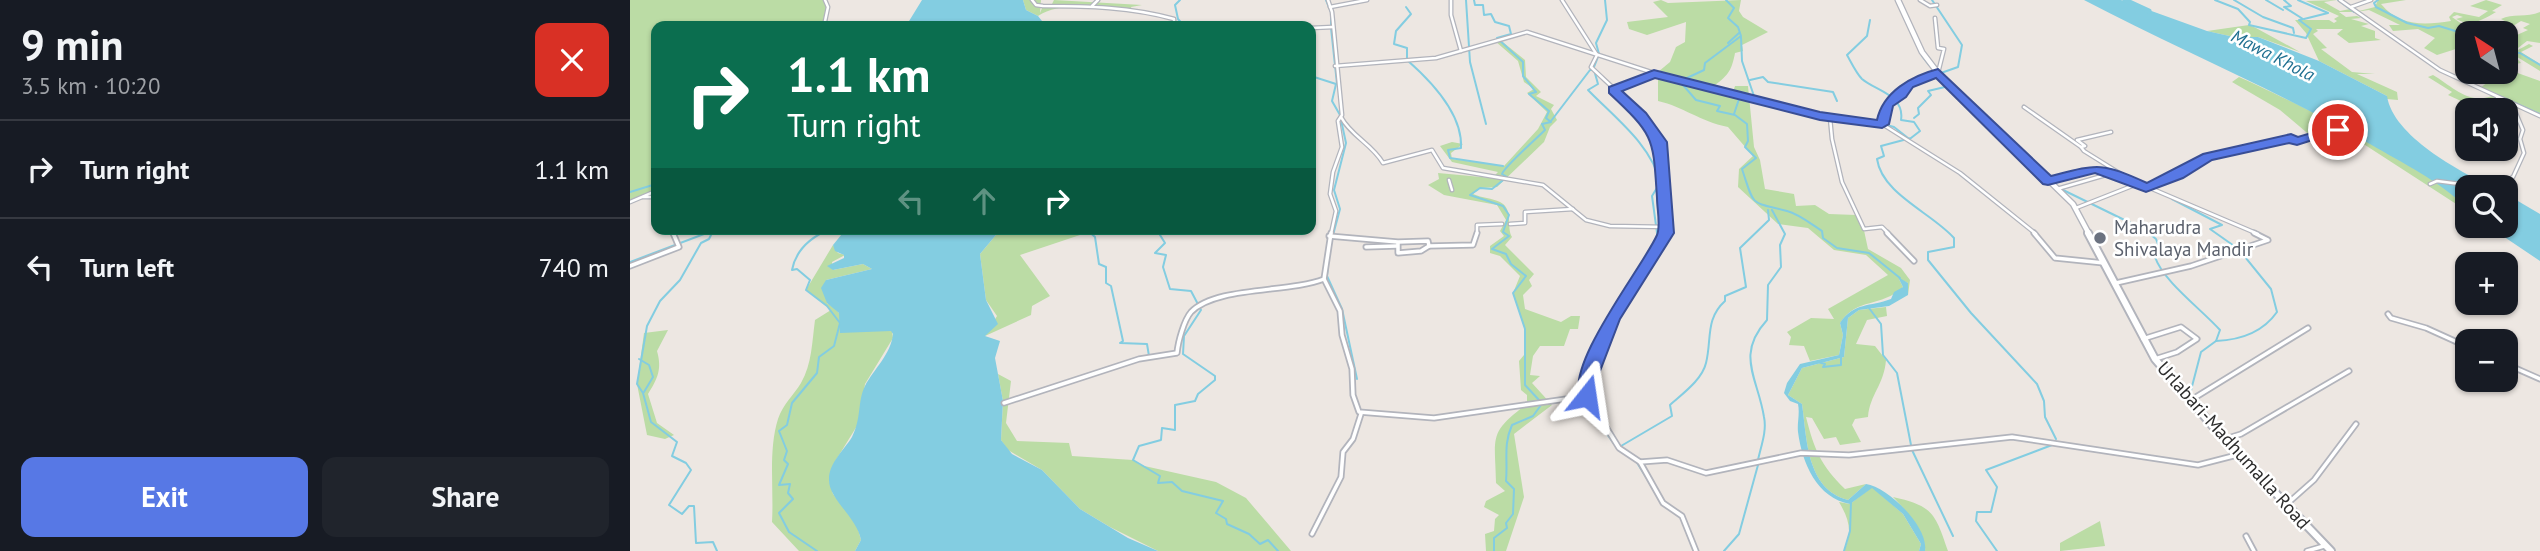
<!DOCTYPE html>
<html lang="en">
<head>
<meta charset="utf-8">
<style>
	:root { --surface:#171b24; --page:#20242c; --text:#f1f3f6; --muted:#9ea1a6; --line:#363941; --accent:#5778e5 }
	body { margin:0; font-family:"PT Sans",sans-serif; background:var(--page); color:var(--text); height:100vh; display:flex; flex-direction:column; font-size:26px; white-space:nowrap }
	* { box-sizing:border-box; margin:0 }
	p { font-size:23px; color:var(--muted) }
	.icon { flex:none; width:38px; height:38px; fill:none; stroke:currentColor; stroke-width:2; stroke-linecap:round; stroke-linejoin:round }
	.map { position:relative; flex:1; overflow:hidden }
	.sheet { display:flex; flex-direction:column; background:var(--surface); width:630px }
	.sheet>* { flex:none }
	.hud { position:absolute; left:21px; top:21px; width:665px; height:214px; border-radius:14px; box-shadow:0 2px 5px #0004; background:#0b6e4f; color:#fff; overflow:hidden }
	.needle { width:46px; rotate:324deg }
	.buttons { position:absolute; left:1825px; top:21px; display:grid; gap:14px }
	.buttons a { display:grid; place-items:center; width:63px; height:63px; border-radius:14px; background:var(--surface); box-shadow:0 2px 5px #0004; font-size:35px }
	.pin { position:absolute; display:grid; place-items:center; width:60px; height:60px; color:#fff; margin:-30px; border:4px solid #fff; border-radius:50%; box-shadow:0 2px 7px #0007 }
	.me { position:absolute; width:77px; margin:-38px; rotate:15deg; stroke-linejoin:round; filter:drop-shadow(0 0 5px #0008) }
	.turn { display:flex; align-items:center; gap:24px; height:147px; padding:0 21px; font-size:32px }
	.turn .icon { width:91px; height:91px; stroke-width:2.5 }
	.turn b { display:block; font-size:49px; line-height:60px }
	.lanes { display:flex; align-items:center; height:66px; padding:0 21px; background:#0003; justify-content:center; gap:35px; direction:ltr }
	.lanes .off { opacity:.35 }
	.round { display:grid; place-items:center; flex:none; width:74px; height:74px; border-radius:14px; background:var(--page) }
	.head { display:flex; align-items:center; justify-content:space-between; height:119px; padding:0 21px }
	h1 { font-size:42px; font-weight:700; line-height:52px }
	.button { display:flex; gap:14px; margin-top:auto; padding:14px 21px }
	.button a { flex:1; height:80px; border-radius:14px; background:var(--accent); color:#fff; font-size:28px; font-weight:700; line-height:80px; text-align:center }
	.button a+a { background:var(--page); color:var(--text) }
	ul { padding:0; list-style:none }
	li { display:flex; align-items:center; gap:21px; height:98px; padding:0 21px; border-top:2px solid var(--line) }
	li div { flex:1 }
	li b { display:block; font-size:26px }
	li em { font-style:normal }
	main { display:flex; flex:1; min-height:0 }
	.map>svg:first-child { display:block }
</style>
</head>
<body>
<main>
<section class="sheet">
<div class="head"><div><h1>9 min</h1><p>3.5 km · 10:20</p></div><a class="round" style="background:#d93025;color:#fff"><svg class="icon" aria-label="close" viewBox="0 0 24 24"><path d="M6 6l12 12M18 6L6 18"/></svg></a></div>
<ul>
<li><svg class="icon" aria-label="right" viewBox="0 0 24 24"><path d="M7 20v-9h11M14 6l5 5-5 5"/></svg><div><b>Turn right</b></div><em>1.1 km</em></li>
<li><svg class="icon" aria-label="left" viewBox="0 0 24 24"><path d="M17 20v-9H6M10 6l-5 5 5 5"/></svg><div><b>Turn left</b></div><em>740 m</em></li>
</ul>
<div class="button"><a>Exit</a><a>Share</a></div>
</section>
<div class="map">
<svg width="1910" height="551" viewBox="0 0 1910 551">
	<rect width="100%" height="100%" fill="#ede7e2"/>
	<!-- green -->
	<g fill="#bbdca5">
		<polygon points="0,0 195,0 198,5 194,26 26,26 26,191 0,202"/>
		<path d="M393,0H411L410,13L413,6L422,4L424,0L512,5L501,7L503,13C476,7 431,0 408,16L396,10Z"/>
		<path d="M1031,0L1038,3L1111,0L1109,11L1113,17L1138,32L1112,45L1113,51L1105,53C1102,69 1099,75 1085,85L1103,92L1105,86H1118L1124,147L1130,160L1135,189L1164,194L1166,206L1185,205L1199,214L1226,215L1232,221L1238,249L1271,268L1280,280L1278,295V283L1269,279L1273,287C1251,308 1227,297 1210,323L1213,335L1209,355L1180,361L1174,346L1159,345L1161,337L1157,332L1181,318L1204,319L1198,309L1258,275L1236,255L1204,250L1178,228L1148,224L1108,187L1109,169L1123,156L1098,127C1069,121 1054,107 1028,101V72L1040,62L1046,47L1055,42L1056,22L1017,35L999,29L997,22L1038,17L1023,2Z"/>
		<polygon points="1707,0 1694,2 1710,11 1720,9 1724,12 1709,12 1716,17 1727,16 1731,18 1721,19 1739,24 1731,26 1745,31 1745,38 1751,40 1719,43 1707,34 1713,29 1686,29 1688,31 1683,34 1697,48 1691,49 1722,72 1745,74 1727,74 1767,92 1768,100 1757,99 1757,96 1689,61 1676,33 1665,20 1699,20 1704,23 1707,21 1704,19 1709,16 1676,1"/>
		<path d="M1748,0H1776L1751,4C1770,27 1795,25 1821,21L1819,17L1824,12L1849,17L1858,11L1840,6L1856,0L1872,5L1862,11L1866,12C1853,20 1840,27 1826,19L1833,17L1827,15L1822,17L1842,31L1838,33L1837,49L1832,47L1807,55L1794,48L1805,38L1788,29L1763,31L1759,25H1770L1739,10L1725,12L1745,7Z"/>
		<path d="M1910,12V43L1897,41L1888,48L1882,47L1888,50L1899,44L1903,46L1891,52L1910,64V71L1884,55L1891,63L1880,65L1886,67L1882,71L1910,81V116L1871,99L1875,104L1831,105V101L1818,95L1822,92L1798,77L1803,75C1822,86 1838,105 1862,96L1850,88L1858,82L1830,68L1837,65L1838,72H1876V44L1881,42L1878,39L1898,30L1893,28L1900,24L1891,21L1872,33L1858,26L1864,23L1872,25L1877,22L1871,19C1882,13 1897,18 1910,12Z"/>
		<polygon points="1619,25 1626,28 1670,52 1628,37 1604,37 1577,31"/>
		<path d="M869,39L895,60L896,77L911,92L906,96L924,105L921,109L927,120L920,127L914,142L867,187L851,188L843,194C852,198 862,198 870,202C884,209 876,227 882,237L875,245L904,274L899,280L902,286L893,295L895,309L931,322L941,316H950L948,329H940L934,346H910L903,356L900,375L910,376L902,383L922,405L884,434L894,497L876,551H856L855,534L864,531L865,519L869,515L854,507L856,501L875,491L866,483C865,436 858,433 897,404V395L891,390L889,361L894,355L895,329L883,293L890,276L870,256L860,253V246L874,236L870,231L876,220L867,205L814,195L798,185L809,179L808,173L862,178L868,172L822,162L810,146L822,142L833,144L821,153L822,159L874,166L908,129L917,112L897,93L904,89L894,82L888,61L865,41Z"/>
		<path d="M1609,77C1647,94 1826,179 1837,211L1732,143L1719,147L1697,134L1682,137L1650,110L1602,82Z"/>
		<polygon points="371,229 456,229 459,232 390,255 420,296 402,306 401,315 355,336 367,316 356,300 350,254"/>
		<path d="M203,245L208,253L215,255L202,262L203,270L233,264L242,269L196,280L197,303C207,309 215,316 211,330L262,331L263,338L235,384L230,421L206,460L199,479L203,494L227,525L231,540L225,551H169L142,522C144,489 138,451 148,419C153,404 163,396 171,383C182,364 182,342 185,320L201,310L176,290Z"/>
		<path d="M1256,307L1257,316L1237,320L1226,344L1245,346L1256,360C1254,385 1240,394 1238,417L1225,419L1222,425L1231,442L1210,445L1206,437L1194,439L1182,418L1176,417C1184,449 1191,466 1215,489L1236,484L1218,500C1176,489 1177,438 1172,404L1158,395L1172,368L1214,357L1218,318L1229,310Z"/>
		<path d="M38,330L27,351C32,369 28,378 18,394L27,423L44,435L35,439L17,435L7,384L14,333Z"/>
		<polygon points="368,374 381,381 376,423 387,441 439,443 442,456 503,460 510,465 586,482 616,498 661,551 528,551 480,527 450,509 412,470 378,450 371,440 373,401"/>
		<path d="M1242,487L1273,514L1291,544L1289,551H1214C1223,532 1219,519 1209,502L1220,504Z"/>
		<path d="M1263,497C1303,506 1305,513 1318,551H1295C1297,534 1275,509 1263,497Z"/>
		<polygon points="1470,521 1475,546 1430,551 1430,543"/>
	</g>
	<!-- water -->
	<g fill="#83cde1">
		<polygon points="292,0 393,0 396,10 408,16 416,26 276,26"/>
		<path d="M1454,0H1491L1577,31L1604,37H1628L1689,61L1757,96C1763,136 1829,171 1862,187H1838L1837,208C1808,180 1774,164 1740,144C1647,90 1549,50 1454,0Z"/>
		<polygon points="1876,194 1910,214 1910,261 1858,226 1876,226"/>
		<path d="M216,229H371L350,254L356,300L368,324L355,336L370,341L365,358L373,401L371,440L382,454L412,470L450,509L498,538L528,551H225L231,540C227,517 198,499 199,479C199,463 214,450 222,437C232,417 227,402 235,386C244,369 261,354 263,334L261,331L210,333L209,313L197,303L191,288L196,280L242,269L233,264L203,270L197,266L214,258V255L205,251L203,245Z"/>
		<path d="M1268,277L1278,283V295L1259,306L1229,310L1218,318L1214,357L1172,368L1158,395L1172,404C1177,438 1176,489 1218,500L1236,484C1258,487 1299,527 1295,551H1289L1291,544L1273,514L1242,488L1220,504C1187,498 1172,463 1168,432C1167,423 1170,414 1168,404L1160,401L1154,393L1157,383L1170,364L1209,355L1213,335L1210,323C1224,302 1240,307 1261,299L1264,292L1273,287Z"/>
	</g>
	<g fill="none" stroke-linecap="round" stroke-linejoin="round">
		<!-- stream -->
		<g stroke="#83cde1" stroke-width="2">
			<polyline points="550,0 545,5 548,19 554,26"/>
			<polyline points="696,0 701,12 701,26"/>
			<polyline points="836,0 840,62 856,124"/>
			<path d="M844,0L845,5H853L854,15L861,14L865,22L879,26L881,34L867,38L893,62V76L906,92L899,94L919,111L916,118L921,122L912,124L915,130C906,139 875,166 872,174L877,177L862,189L850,188L840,195L873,206L879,215L873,232L879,236L862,249L876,254L881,264L896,276L883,293L895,329V385L909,400"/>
			<path d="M1096,0L1104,8L1098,18L1108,27L1111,36L1075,63L1074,70L1057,78L1053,85L1066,100L1090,106L1087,111L1105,115L1117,124L1118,141L1115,147L1126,158L1112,169C1125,208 1119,201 1157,211C1169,214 1181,224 1192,231L1193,238L1207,248L1239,253L1270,278"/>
			<polyline points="1302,0 1332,45 1328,67 1311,73"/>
			<polyline points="1585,0 1608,9 1620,22 1619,25 1676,38 1681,29 1669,20 1673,19 1654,7 1661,6 1654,0"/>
			<polyline points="1604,0 1633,17 1663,28 1664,33"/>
			<polyline points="1636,0 1653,10"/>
			<polyline points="1668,0 1698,13 1674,19"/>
			<polyline points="1708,0 1724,12"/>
			<polyline points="1748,0 1744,3 1746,7 1777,23 1798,28 1809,26 1838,35"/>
			<path d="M776,7L781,14L766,31L764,44L777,48V60C801,81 833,114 831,148L818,150L820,158L873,166"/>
			<path d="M1240,20L1237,36L1217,55C1221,62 1226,73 1232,79C1246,91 1275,95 1271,120L1284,122L1290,131L1281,138L1251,146L1254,156L1247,159C1252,194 1302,213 1324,238V247L1298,252V260L1341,313L1407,384L1414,401L1415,417L1426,439"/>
			<polyline points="701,28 707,84"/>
			<polyline points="1111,37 1112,61 1125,99 1199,116"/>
			<polyline points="1098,43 1109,33"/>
			<polyline points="1876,52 1890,53 1910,65"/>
			<polyline points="969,54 966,43 977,20 975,0"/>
			<polyline points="1292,56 1299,65"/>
			<polyline points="964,67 968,57"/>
			<polyline points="681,76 706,84 702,101 710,115"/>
			<polyline points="1120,80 1133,77 1138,82 1203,92 1207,101"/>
			<polyline points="1867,95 1910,114"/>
			<polyline points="1104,114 1109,99"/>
			<polyline points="1284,118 1289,114 1288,108 1301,95 1298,91 1319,86"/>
			<path d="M921,121L960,70H964L968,84L958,90C983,116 1023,146 1030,183L1022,196L1028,240"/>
			<polyline points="1253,124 1264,127 1278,138"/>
			<path d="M1431,189L1515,230L1526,239L1531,252L1525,257C1533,281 1571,309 1590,330L1586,341L1571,352L1560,394"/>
			<polyline points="0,192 26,184"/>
			<polyline points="1542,199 1592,225 1580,229 1607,248"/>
			<polyline points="84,229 79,239 71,243 50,280 30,301 17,326 7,384 13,393 21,422 47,442 42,456 56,463 61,470 39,505 52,514 59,506 64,506 66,543 83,542 87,551"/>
			<polyline points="456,229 465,237 469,264 476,267 476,283 481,286 493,341 490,343 517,344 519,356"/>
			<polyline points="536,229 530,235 535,243 525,253 536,255 533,267 540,289 561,291 571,310 554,336 553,354 585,376 585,380 568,394 565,401 545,405 545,430 532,428 531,440 509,446 503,460 530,476 528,483 542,482 552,491 593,501 586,513 596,519 597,524 619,534 630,544 638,540 648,551"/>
			<polyline points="703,235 710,209 704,190 716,143 711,120"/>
			<polyline points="0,262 82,231"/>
			<polyline points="698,265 697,276 712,309 727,379"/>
			<polyline points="1239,308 1251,324 1253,355 1267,373 1281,445"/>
			<path d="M1586,341C1610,340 1633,332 1647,312L1641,289L1611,252"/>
			<polyline points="970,345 980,319 1017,259"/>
			<polyline points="9,359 19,365 23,377 14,392"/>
			<polyline points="1188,362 1195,364 1193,367 1211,365 1211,357"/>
			<path d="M962,363C950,397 965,418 985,445"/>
			<path d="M991,446L1042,416L1040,405C1052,394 1072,380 1076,363C1082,339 1075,319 1095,301V296L1116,287L1110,248L1139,220L1138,210"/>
			<polyline points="1282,450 1323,536"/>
			<path d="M1128,460C1131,446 1137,431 1134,417C1128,378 1105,355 1137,320L1138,285L1151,267L1150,245L1155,234L1142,210"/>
			<polyline points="1006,461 1034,506"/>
			<path d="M187,551L159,532L149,513L163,499L158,493L160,484L149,485L158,464L154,460L157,451L149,431L157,425L162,403L187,373L189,357L204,346L210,323L197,306L176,290L180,280L167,269L162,270C166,249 181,237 200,229"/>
			<path d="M864,551V538L877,528L876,523L883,514L884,489L876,481C878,460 873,445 882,425L903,416L911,405"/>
			<polyline points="1094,551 1109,534 1128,465"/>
			<polyline points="1214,551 1220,531 1221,502"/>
			<polyline points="1367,551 1346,521 1347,512 1361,512 1367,487 1356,470 1422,445"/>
		</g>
		<!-- river -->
		<polyline stroke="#83cde1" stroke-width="5" points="1495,0 1519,11"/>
		<defs>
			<g id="minor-far1">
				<path d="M402,0L406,5L413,6C457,6 501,7 544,19V26"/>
				<polyline points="698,0 702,12 712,115 708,121 712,147 703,172 700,194 706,211 701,234"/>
				<polyline points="821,0 821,15 831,51"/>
				<path d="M932,0L967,55L961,67C977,83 1025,123 1030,143C1033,153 1028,165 1031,176C1035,193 1041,216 1035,234"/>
				<polyline points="1290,0 1300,6 1307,5"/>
				<polyline points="1710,0 1810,70 1910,116"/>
				<polyline points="462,6 468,0"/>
				<polyline points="700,7 737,0"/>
				<polyline points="1721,7 1741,0"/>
				<polyline points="194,26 198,7 195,0"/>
				<polyline points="681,28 703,27"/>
				<polyline points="705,66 806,58 897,32 1058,84 1190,116 1252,124 1330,173 1406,234"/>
				<polyline points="984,90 1024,74"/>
				<polyline points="1394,107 1451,147"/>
				<path d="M711,117C721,136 742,144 753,163L802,150L813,168L913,185L956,220L980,226L1037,227"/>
				<polyline points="1200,118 1202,139 1212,182 1234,229 1252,227 1259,234"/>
				<polyline points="1252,124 1257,104 1271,95 1279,84 1308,73 1314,49 1308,48 1305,18"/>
				<polyline points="1481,132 1447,140 1455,146 1451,147 1454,151 1499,179 1628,234"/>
				<polyline points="819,180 822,190"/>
				<polyline points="1420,180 1464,169 1478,174"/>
				<polyline points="1800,184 1807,181 1853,187"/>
				<polyline points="1863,187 1883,177 1894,153 1890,139 1893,130 1885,111 1867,97"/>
				<polyline points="1516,188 1578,157 1661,138 1667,141 1708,129"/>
				<polyline points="1427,189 1479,174"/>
				<polyline points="13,197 26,197"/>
				<polyline points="0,202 26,191"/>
				<polyline points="1446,208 1507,184"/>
				<polyline points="880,224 895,223 895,212 943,209"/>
				<polyline points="42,229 44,234"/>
				<polyline points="847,234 847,225 872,224"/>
			</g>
			<g id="minor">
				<polyline points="1035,233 982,319 958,379 957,396 989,448 1010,462 1033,503 1052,516 1066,551"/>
				<polyline points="1257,233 1284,261"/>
				<polyline points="1404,233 1425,258 1474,263"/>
				<polyline points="699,236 768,242 798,241 799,246 843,245 847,233"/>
				<polyline points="768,243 768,253 791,251 799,246"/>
				<polyline points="736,247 767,246"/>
				<polyline points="0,266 49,247 43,233"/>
				<polyline points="694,279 710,311 712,335 722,369 723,395 729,412 804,418 957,396"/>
				<polyline points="1486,283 1561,266 1638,240 1624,233"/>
				<polyline points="1758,314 1761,318 1796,328 1838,347"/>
				<polyline points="1513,339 1551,327 1567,339 1547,352 1525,359"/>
				<polyline points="1876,364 1910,379"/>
				<polyline points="1561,400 1678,328"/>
				<path d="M374,403L509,359L547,353C548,342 554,320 561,312C586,286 659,293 694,279L701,233"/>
				<polyline points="1595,439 1611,434 1719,371"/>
				<polyline points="1010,462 1037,460 1076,473 1171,453 1219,455 1382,437 1568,465 1607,455"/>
				<polyline points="1657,504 1684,480 1726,424"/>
				<polyline points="682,534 711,477 713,452 723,439 731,414"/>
				<polyline points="1616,536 1624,551"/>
				<polyline points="1677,551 1694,546"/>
			</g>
			<polyline id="secondary-far1" points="1268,0 1292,52 1308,73 1443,204 1459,234"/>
			<polyline id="secondary" points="1458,233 1525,359 1593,438 1701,551"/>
		</defs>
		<!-- minor-far1 casing -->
		<use href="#minor-far1" stroke="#b2b4bc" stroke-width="5"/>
		<!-- minor casing -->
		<use href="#minor" stroke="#b2b4bc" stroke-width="7"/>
		<!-- secondary-far1 casing -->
		<use href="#secondary-far1" stroke="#b2b4bc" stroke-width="7"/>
		<!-- secondary casing -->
		<use href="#secondary" stroke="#b2b4bc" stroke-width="10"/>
		<!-- minor-far1 -->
		<use href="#minor-far1" stroke="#fff" stroke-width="2.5"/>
		<!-- minor -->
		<use href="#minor" stroke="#fff" stroke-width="3.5"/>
		<!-- secondary-far1 -->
		<use href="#secondary-far1" stroke="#fff" stroke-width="4.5"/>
		<!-- secondary -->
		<use href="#secondary" stroke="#fff" stroke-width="6"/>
	</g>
	<!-- route -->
	<path fill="#5778e5" stroke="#394e95" stroke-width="2" d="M1308,69L1421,176C1468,164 1471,162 1517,183L1573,154L1661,134L1668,137L1708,125L1714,130L1667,145L1659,143L1582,160L1553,178L1516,192L1465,173L1418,185L1413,184L1306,78L1283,87L1276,97L1263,106L1259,124L1252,128L1190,120L1025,78L992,91L1016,113L1037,142L1044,233L990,319L967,379L966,396L957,403L951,401C932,367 1013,267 1027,235C1031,226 1027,209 1027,198C1023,137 1025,136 979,93V87L1024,70L1190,112L1247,120C1253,92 1281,76 1308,69Z"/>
	<!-- markers -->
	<circle fill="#6b7280" stroke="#fff" stroke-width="2.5" cx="1470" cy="238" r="7"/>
	<g text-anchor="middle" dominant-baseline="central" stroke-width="5" stroke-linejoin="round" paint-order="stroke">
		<!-- far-water labels -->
		<g font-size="18" font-style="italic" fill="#1f6f90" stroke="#fff">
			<text transform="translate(1643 55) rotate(27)">Mawa Khola</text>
		</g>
		<!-- worship labels -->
		<g font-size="19" fill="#5b616d" stroke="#fff" text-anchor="start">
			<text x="1484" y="227">Maharudra<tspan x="1484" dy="22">Shivalaya Mandir</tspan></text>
		</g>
		<!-- street labels -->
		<g font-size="19" fill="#2d2d2d" stroke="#fff">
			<text transform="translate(1604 445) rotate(48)">Urlabari-Madhumalla Road</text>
		</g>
	</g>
</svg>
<div class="buttons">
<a><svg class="needle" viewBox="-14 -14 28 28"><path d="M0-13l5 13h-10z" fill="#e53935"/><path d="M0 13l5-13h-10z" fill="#9ea1a6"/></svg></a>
<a><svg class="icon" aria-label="sound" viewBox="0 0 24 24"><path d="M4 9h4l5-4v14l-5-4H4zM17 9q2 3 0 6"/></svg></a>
<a><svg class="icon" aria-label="search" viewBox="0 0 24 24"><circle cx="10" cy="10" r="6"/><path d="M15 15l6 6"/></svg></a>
<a>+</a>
<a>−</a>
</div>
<div class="pin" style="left:1708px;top:130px;background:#d93025"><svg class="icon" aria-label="arrive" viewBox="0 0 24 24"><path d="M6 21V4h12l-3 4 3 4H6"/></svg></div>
<svg class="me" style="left:957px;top:396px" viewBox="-20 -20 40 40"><path d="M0-17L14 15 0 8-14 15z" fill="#5778e5" stroke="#fff" stroke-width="4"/></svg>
<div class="hud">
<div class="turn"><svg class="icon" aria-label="right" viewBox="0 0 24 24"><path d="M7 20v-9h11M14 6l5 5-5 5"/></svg><div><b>1.1 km</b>Turn right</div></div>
<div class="lanes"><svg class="icon off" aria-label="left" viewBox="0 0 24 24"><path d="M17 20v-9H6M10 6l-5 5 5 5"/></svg><svg class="icon off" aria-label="ahead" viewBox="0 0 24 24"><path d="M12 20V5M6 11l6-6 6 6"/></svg><svg class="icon" aria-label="right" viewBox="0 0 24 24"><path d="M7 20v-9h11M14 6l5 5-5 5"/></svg></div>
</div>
</div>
</main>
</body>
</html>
